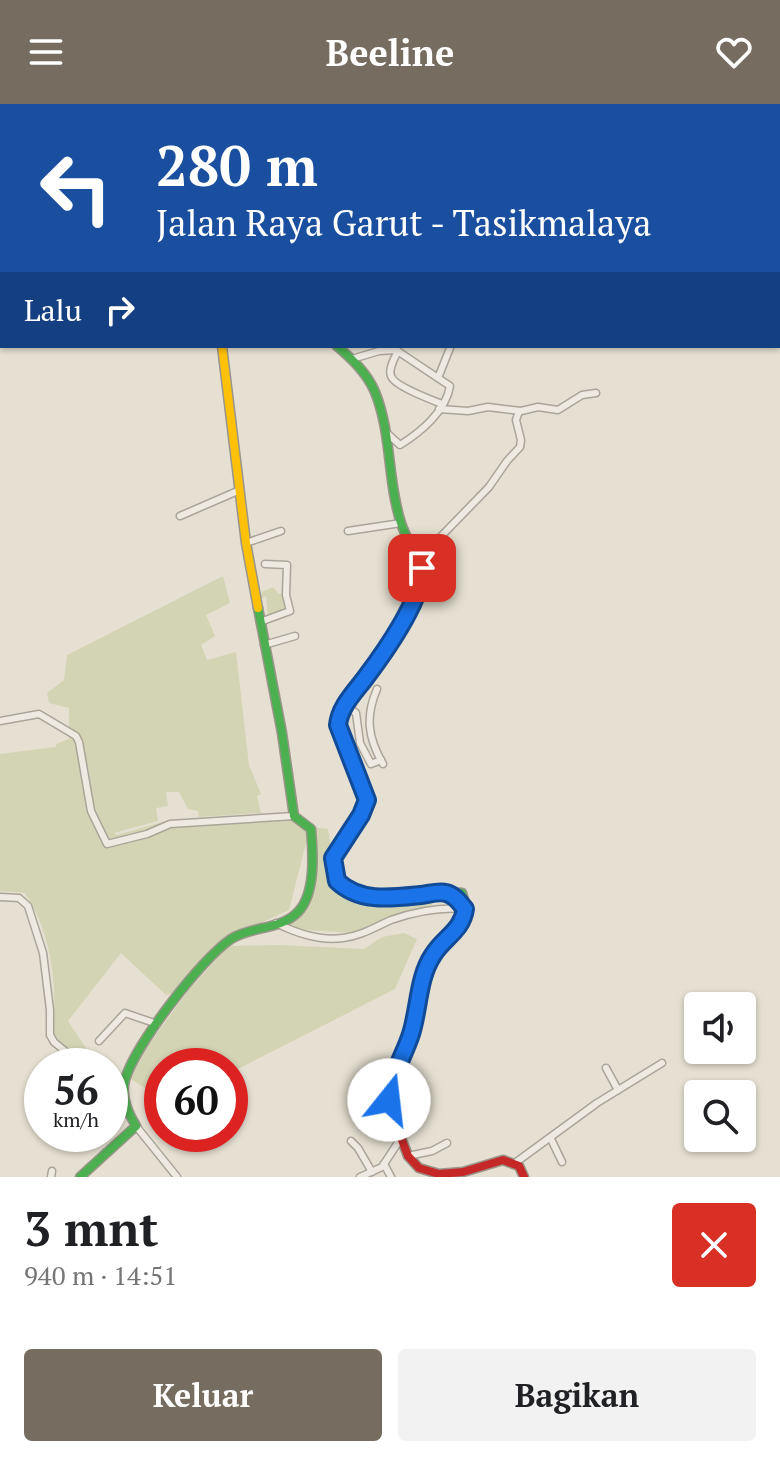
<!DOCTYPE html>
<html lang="id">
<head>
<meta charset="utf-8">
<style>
	:root { --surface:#fff; --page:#f2f2f2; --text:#202124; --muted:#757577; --accent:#766c5f }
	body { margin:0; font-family:"PT Serif",serif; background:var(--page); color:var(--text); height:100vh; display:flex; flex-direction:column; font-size:30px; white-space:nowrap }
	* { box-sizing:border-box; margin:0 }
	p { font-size:26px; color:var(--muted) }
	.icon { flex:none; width:44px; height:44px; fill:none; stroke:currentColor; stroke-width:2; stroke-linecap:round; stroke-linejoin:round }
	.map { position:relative; height:1073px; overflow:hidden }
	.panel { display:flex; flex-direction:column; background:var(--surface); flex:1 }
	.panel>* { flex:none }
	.guide { position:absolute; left:0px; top:0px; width:780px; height:244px; box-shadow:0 2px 6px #0004; background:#1a4fa0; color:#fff; overflow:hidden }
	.tools { position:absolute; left:684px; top:888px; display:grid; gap:16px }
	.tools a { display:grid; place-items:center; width:72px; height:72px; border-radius:8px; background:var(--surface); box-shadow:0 2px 6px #0004; font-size:40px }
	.speed { position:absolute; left:24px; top:944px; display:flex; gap:16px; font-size:40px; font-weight:700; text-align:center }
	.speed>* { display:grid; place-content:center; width:104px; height:104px; border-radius:50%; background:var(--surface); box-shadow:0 2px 6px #0004; line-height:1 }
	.speed small { font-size:20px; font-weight:400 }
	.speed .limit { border:12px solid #d22; background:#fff; color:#111 }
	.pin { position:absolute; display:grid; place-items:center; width:68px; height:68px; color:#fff; margin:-34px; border-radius:16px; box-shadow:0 4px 12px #0006 }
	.me { position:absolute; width:88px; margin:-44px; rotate:16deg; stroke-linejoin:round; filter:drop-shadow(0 0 6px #0008) }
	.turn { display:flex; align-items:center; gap:28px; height:168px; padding:0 24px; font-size:36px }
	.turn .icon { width:104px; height:104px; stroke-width:2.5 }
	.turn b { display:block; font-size:56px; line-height:68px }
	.then { display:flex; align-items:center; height:76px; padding:0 24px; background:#0003; gap:16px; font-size:30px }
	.round { display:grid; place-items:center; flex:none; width:84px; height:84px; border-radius:8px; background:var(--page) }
	.headline { display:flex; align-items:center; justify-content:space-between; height:136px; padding:0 24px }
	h1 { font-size:48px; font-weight:800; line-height:60px }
	.cta { display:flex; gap:16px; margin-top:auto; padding:16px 24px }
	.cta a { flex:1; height:92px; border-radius:8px; background:var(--accent); color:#fff; font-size:32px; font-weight:800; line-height:92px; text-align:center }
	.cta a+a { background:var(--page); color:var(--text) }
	header { display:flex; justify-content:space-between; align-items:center; height:104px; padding:0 24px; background:var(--accent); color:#fff; font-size:36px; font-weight:800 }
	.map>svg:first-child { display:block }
</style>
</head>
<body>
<header><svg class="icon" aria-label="menu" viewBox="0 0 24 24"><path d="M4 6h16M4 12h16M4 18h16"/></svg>Beeline<svg class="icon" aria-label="heart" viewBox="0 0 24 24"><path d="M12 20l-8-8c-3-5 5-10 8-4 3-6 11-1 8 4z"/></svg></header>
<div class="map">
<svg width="780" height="1073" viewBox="0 0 780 1073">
	<rect width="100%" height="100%" fill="#e5e0d1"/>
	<!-- green -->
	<g fill="#d3d4b4">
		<path d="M223,472L230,499L206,511L215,532L201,541L207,556L236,548L249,661L261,690L257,692L261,709L199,713L198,707L188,705L179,688H166L168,702L156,704L158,717L114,729L117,731L166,717L289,711L291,716L300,719L308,731L289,806L215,840L173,889L166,891L121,849L68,917L98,962H86L53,933C57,882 53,832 25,789L0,787V650L56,643V640L69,635V604L49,599L47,589L64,576L67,551Z"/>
		<polygon points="273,483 279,490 285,489 288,506 260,517 260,514 268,512 266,492 260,495 262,488"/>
		<path d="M313,723L328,725L337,777L365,799L378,793L427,792L433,798L431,803L392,813L356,829L305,826L284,820C289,817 296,814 300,810C318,794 315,746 313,723Z"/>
		<polygon points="404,829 417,835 395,885 230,969 230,962 162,962 162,995 126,972 187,888 228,842 279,841 364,845 382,833"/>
	</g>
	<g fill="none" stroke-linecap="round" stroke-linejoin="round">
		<defs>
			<g id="street">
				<polyline points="361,0 362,2"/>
				<path d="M398,247C395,253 388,265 391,272C394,282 432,296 442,300"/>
				<path d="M352,255L379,247L396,246L450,282C446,307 421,328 400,341L388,330"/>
				<polyline points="438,274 450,244"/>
				<polyline points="439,305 468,307 488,303 521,307 538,303 558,306 582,291 596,289"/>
				<polyline points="180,412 240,386"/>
				<polyline points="348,427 401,419"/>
				<polyline points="246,439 281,427"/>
				<polyline points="419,455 489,383 507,357 520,343 521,336 516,316 519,307"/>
				<polyline points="260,518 290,507 286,491 287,461 265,460"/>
				<polyline points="264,541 295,532"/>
				<path d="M377,585C365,613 368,634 383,660"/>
				<polyline points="345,601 356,609 360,639 371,660 381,656"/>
				<polyline points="0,617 39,610 76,632 79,638 91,707 107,740 147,730 170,720 294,712"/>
				<polyline points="0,793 19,794 28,802 43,849 50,906 50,931 54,938 83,962"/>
				<path d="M276,819C296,829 321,837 343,834C361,832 375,823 391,816C414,808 440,803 465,805"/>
				<polyline points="99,937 125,909 157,920"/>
				<polyline points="606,964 618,986"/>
				<polyline points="110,1007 126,998"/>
				<polyline points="136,1022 177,1073"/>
				<polyline points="551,1035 562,1058"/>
				<polyline points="351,1037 358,1044 372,1068"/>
				<polyline points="408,1052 432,1047 447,1039"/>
				<polyline points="515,1059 597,999 662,959"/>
				<polyline points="384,1060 391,1073"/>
				<polyline points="51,1073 52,1067"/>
				<polyline points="360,1073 382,1063 401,1034"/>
			</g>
			<g id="fast">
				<path d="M337,242C352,255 367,269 375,288C392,330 387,376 401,419C409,444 427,458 417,486C406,514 389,541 372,565C361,580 341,596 338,615C333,646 372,667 366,699C361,726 311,756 344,783C375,809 426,784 462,789C474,821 444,832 430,856C426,863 425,873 423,881"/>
				<path d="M80,1073L136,1022C128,1009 121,991 125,976C134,942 202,854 231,835C251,822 281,826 298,808C316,789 313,749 311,725L294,712L282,629L258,504"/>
			</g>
			<g id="slow">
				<polyline points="139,0 140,2"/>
				<polyline points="222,242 246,439 258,504"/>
			</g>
			<polyline id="jam" points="423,881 411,929 389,991 391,1007 408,1052 419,1064 439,1070 463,1068 503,1056 519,1062 524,1073"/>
		</defs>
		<!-- street casing -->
		<use href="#street" stroke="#aba599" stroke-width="9"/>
		<!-- fast casing -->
		<use href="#fast" stroke="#9a958a" stroke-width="11"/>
		<!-- slow casing -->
		<use href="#slow" stroke="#9a958a" stroke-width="11"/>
		<!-- jam casing -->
		<use href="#jam" stroke="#9a958a" stroke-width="11"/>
		<!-- street -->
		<use href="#street" stroke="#eeeae2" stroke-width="6"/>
		<!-- fast -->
		<use href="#fast" stroke="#4caf50" stroke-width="8"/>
		<!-- slow -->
		<use href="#slow" stroke="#ffc107" stroke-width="8"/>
		<!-- jam -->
		<use href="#jam" stroke="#c62828" stroke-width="8"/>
	</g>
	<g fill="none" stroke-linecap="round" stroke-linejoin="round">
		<defs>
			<path id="route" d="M389,996C390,973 404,952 411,930C419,905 418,873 433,851C443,834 462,827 465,805C460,799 455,791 446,789C439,787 429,790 421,791C392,794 360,799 337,777L333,754L361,711L367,696L338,621C340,602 355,588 366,573C384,549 423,494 422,464"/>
		</defs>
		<!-- route casing -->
		<use href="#route" stroke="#114b97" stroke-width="20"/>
		<!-- route -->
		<use href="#route" stroke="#1a73e8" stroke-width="14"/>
	</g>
</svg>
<div class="tools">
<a><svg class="icon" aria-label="sound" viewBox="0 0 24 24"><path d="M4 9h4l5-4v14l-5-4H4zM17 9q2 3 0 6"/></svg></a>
<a><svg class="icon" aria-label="search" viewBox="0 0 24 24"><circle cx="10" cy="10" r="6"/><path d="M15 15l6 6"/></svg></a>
</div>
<div class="speed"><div>56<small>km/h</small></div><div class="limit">60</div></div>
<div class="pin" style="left:422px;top:464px;background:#d93025"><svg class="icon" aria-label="arrive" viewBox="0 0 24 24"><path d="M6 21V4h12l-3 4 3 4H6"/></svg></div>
<svg class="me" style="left:389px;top:996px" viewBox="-20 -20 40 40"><circle r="19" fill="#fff"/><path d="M0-13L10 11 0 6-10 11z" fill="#1a73e8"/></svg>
<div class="guide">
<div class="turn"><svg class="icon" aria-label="left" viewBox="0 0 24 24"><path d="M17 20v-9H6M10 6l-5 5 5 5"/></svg><div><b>280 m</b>Jalan Raya Garut - Tasikmalaya</div></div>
<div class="then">Lalu<svg class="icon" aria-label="right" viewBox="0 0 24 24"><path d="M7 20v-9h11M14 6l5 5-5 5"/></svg></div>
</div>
</div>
<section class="panel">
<div class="headline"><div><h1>3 mnt</h1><p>940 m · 14:51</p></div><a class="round" style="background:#d93025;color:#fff"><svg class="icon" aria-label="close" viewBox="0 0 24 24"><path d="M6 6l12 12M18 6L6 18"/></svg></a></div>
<div class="cta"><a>Keluar</a><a>Bagikan</a></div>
</section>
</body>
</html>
